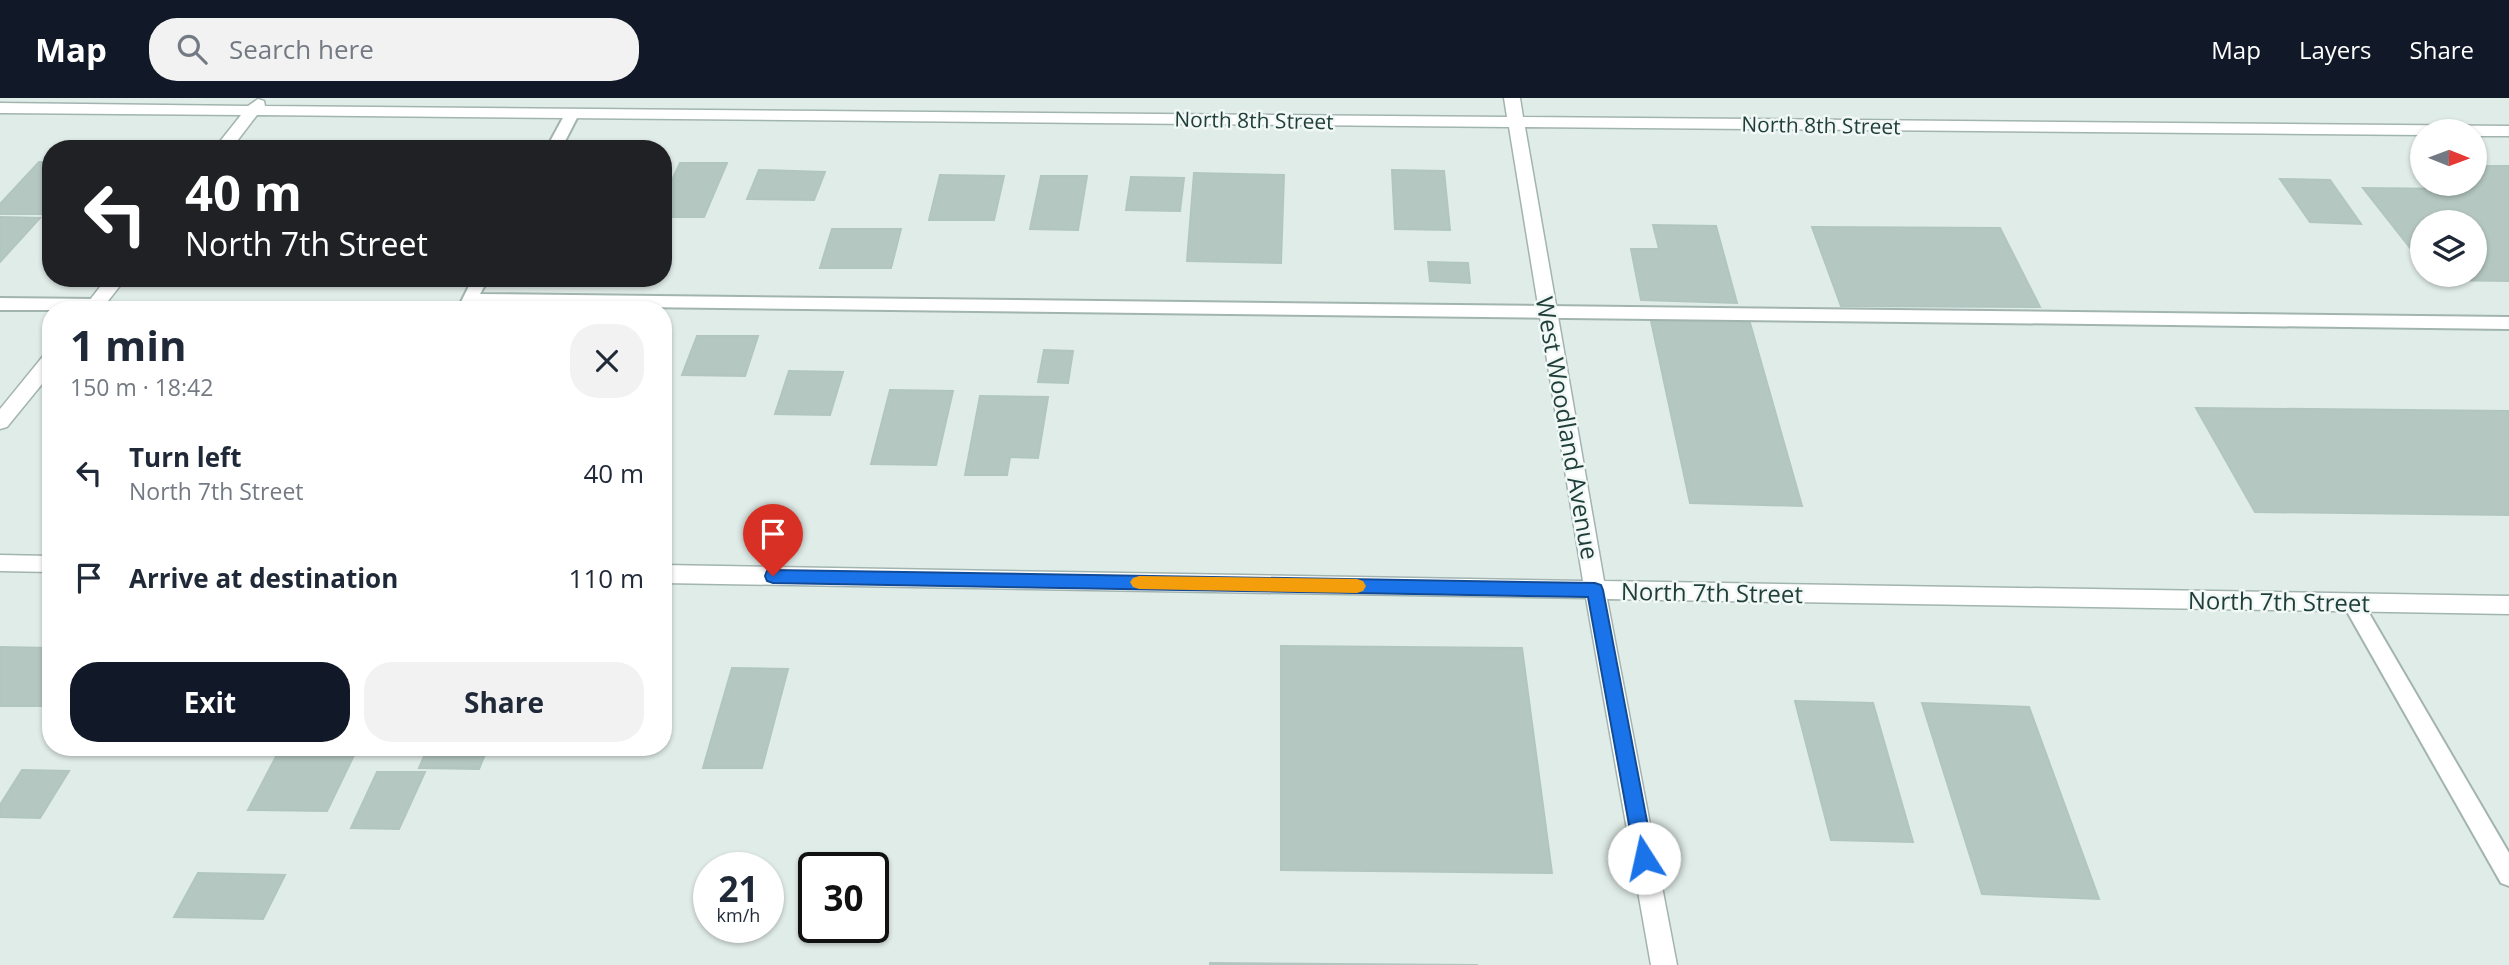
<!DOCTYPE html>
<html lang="en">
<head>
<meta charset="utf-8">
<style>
	:root { --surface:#fff; --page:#f2f2f3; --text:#1f2937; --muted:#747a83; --accent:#111827 }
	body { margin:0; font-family:"Open Sans",sans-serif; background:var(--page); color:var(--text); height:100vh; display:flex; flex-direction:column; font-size:26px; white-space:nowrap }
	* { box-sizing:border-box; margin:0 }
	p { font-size:23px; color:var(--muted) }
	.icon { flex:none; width:38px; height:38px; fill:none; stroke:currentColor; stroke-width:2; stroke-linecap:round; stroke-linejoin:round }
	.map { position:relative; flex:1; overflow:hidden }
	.drawer { position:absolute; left:42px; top:203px; width:630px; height:455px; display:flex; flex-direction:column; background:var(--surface); border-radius:28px; box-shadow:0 2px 5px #0004 }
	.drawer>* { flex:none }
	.guide { position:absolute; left:42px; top:42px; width:630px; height:147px; border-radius:28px; box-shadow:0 2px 5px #0004; background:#202124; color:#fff; overflow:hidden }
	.needle { width:46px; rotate:91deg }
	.fabs { position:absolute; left:2410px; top:21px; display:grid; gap:14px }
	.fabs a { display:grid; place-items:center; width:77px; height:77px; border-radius:50%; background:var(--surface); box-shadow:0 2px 5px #0004; font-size:35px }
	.speed { position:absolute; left:693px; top:754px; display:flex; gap:14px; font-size:35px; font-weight:700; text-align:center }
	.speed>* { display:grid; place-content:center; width:91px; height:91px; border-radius:50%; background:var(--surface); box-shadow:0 2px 5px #0004; line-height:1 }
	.speed small { font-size:18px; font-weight:400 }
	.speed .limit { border:4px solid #111; border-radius:10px; background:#fff; color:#111 }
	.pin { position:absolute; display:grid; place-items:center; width:60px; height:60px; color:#fff; margin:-72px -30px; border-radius:50% 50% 50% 0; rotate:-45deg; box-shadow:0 0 7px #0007 }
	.pin .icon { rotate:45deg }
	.me { position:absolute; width:77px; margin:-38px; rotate:350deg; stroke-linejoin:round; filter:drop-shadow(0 0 5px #0008) }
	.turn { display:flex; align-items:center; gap:24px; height:147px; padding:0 28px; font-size:32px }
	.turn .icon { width:91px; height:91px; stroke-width:2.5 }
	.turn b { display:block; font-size:49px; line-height:60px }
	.round { display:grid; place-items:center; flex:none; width:74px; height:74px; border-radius:28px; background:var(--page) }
	.overview { display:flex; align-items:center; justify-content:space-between; height:119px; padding:0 28px }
	h1 { font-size:42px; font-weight:700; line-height:52px }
	.primary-button { display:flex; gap:14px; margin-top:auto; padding:14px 28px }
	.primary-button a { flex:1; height:80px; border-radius:28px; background:var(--accent); color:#fff; font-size:28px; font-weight:700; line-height:80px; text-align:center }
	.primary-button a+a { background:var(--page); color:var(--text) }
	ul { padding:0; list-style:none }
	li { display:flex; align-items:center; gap:21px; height:105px; padding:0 28px }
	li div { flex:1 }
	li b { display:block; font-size:26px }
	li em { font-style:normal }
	header { display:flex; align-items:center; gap:42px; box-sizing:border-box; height:98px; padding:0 35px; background:var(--accent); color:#fff }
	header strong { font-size:33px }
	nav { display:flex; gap:38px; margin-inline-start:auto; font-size:24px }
	.search { width:490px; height:63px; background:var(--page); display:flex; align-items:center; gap:18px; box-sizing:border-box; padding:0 24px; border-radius:28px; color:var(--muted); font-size:26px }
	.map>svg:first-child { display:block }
</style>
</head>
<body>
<header>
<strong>Map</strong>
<div class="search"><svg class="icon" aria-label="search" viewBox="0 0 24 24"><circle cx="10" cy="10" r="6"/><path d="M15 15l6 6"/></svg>Search here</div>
<nav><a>Map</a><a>Layers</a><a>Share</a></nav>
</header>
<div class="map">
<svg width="2509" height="867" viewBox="0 0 2509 867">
	<rect width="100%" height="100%" fill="#e0ece8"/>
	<!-- building -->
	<g fill="#b5c7c1" stroke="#b2c6c0" stroke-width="2">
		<polygon points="39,64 51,64 51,107 43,116 0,116 0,106"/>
		<polygon points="680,65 727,65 704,119 663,119 663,101"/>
		<polygon points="2474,68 2509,68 2509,183 2435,182 2431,177 2474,177 2474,124 2422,124 2422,165 2363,90 2460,91 2456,86 2474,86"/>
		<polygon points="759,72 825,74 814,102 747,101"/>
		<polygon points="1392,72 1444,73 1450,132 1395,131"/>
		<polygon points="1194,75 1284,77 1281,165 1187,163"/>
		<polygon points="940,77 1004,78 994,122 929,122"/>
		<polygon points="1041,78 1087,78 1078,132 1030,131"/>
		<polygon points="1131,79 1184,80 1180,113 1126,112"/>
		<polygon points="2280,81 2330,82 2361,126 2310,124"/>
		<polygon points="0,119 40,120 0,164"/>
		<polygon points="1653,127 1716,128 1737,205 1641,202 1631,151 1659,151"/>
		<polygon points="1812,129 2000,130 2040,209 1841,208"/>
		<polygon points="832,131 901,131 891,170 820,170"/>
		<polygon points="1428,164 1468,165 1470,185 1430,183"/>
		<polygon points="1651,223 1750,225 1802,408 1690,405"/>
		<polygon points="697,238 758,238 745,278 682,277"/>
		<polygon points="1044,252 1073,253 1068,285 1038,284"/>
		<polygon points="789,273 843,274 830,317 775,316"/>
		<polygon points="890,292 953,293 936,367 871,366"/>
		<polygon points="980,298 1048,299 1038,360 1010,359 1007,377 965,377"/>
		<polygon points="2196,310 2509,313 2509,417 2255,414"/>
		<polygon points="1281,548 1522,550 1552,775 1281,772"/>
		<polygon points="0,549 51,550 51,608 0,608"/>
		<polygon points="732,570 788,571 762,670 703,670"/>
		<polygon points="1795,603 1873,605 1913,744 1831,742"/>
		<polygon points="1922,605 2029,609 2099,801 1982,796"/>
		<polygon points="281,649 358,649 327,713 248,712"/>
		<polygon points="428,649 488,649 479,671 419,670"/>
		<polygon points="22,672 69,673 40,720 0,719 0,707"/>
		<polygon points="377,674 425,674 399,731 351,730"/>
		<polygon points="198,775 285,777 263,821 174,819"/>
		<polygon points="1210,865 1478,867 1210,867"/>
	</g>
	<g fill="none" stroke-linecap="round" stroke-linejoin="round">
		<defs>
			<g id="lane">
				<polygon points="572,12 579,16 561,51 546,51 565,16"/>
				<polygon points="473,180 489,180 480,196 2509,219 2509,231 474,207 471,212 457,212"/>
				<polygon points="0,200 95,201 103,207 98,212 0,212"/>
				<polygon points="2352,496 2359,498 2509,755 2509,788 2501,785 2345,510 2342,504 2345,498"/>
			</g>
			<g id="street">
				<polygon points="1504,0 1520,0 1523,19 2509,28 2509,38 2474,38 2474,33 2422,33 2422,37 1525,29 1604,483 2509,498 2509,516 1607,501 1677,867 1651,867 1586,500 663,485 663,467 1583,483 1509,29 257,17 231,51 214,51 241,17 0,15 0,5 248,8 258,1 264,3 265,8 1507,19"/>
				<polygon points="107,180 126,180 101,212 82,212"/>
				<polygon points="51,255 51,275 7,329 0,331 0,311 44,257"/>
				<polygon points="0,457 51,458 51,474 0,473"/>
			</g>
		</defs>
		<!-- lane casing -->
		<use href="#lane" stroke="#a2b4b0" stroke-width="4"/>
		<!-- street casing -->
		<use href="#street" stroke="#a2b4b0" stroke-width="3"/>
		<!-- lane -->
		<use href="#lane" fill="#fff" fill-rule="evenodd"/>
		<!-- street -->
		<use href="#street" fill="#fff" fill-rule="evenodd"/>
	</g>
	<!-- route -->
	<polygon fill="#1a73e8" stroke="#114b97" stroke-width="2" points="773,472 1595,485 1601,487 1603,492 1654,760 1651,766 1644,769 1637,766 1635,760 1588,499 773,485 767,483 765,478 767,473"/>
	<!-- slow -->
	<polygon fill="#f59e0b" points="1139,478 1357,481 1363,483 1366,488 1363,493 1357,495 1139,491 1133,489 1130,484 1133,480"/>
	<g text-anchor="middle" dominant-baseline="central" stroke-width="5" stroke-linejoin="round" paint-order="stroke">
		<!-- far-street labels -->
		<g font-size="21" fill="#1f3e39" stroke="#f1f8f5">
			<text transform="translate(1254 22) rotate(1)">North 8th Street</text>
			<text transform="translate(1821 27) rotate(1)">North 8th Street</text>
		</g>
		<!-- street labels -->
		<g font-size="24" fill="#1f3e39" stroke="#f1f8f5">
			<text transform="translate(1568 330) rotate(80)">West Woodland Avenue</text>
			<text transform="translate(1712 494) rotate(1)">North 7th Street</text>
			<text transform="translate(2279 503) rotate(1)">North 7th Street</text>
		</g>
	</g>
</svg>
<div class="fabs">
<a><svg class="needle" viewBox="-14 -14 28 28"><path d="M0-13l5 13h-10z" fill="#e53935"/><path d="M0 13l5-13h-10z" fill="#747a83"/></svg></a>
<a><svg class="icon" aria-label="layers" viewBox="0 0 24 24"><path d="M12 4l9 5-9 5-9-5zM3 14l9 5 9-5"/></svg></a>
</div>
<div class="speed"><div>21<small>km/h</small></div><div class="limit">30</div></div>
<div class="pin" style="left:773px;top:478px;background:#d93025"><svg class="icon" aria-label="arrive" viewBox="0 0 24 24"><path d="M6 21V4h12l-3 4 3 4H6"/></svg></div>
<svg class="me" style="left:1644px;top:760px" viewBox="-20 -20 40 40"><circle r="19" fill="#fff"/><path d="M0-13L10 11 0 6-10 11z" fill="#1a73e8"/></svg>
<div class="guide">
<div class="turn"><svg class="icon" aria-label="left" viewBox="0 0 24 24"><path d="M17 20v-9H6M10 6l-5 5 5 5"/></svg><div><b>40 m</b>North 7th Street</div></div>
</div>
<section class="drawer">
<div class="overview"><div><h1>1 min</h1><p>150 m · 18:42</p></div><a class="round"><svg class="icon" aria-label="close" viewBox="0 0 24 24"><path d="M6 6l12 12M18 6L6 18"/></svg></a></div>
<ul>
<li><svg class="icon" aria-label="left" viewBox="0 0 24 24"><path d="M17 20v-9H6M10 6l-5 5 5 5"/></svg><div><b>Turn left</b><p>North 7th Street</p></div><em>40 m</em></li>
<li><svg class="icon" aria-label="arrive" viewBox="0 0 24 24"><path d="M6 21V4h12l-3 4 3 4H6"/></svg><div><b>Arrive at destination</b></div><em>110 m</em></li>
</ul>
<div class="primary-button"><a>Exit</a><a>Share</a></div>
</section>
</div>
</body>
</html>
